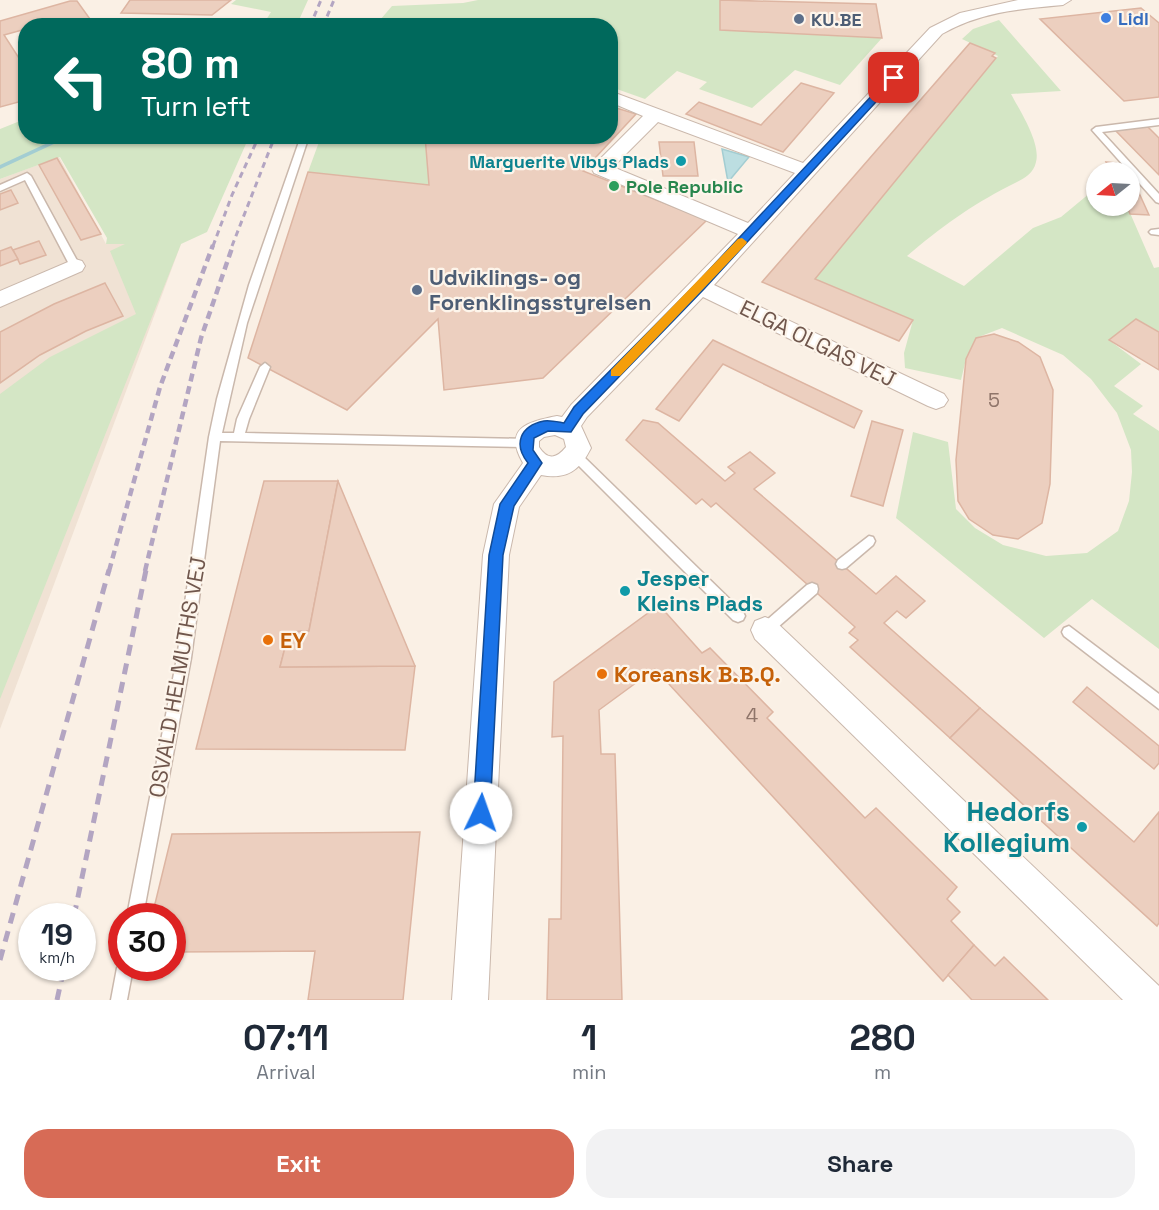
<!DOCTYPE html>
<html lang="en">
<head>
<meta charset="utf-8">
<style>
	:root { --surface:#fff; --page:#f2f2f3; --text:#1f2937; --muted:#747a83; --accent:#d76b56 }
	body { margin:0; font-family:"Space Grotesk",sans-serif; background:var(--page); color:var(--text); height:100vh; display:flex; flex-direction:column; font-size:22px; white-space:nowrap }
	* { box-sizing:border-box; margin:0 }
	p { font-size:20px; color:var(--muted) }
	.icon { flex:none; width:33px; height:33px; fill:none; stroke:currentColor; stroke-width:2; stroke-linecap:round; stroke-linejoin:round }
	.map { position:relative; height:1000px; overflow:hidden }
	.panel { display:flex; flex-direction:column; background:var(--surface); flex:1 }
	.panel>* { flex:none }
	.hud { position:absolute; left:18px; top:18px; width:600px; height:126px; border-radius:24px; box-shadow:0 2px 4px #0004; background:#00695c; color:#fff; overflow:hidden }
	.needle { width:39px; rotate:252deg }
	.controls { position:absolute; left:1086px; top:162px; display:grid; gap:12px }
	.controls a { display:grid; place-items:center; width:54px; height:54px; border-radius:50%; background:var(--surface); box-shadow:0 2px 4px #0004; font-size:30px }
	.speed { position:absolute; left:18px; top:903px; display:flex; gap:12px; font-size:30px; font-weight:700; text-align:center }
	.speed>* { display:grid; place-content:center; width:78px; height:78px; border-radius:50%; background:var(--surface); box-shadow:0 2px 4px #0004; line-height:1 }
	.speed small { font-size:15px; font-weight:400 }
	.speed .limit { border:9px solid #d22; background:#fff; color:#111 }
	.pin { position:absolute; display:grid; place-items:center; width:51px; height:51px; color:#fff; margin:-26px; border-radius:12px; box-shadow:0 3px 9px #0006 }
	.me { position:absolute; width:66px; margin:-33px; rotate:3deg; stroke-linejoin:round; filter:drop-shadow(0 0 4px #0008) }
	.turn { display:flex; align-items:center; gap:21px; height:126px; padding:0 24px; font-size:27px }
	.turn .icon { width:78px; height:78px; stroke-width:2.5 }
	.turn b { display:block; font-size:42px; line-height:51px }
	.eta { display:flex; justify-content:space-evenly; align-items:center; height:102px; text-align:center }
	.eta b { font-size:36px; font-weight:600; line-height:42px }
	.action { display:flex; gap:12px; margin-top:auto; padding:12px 24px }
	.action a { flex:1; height:69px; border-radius:24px; background:var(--accent); color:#fff; font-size:24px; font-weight:600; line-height:69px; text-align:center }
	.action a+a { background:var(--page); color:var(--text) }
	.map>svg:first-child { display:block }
</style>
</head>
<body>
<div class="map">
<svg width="1159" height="1000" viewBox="0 0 1159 1000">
	<rect width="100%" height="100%" fill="#faf0e5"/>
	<!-- residential -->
	<polygon fill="#f0e2d4" points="59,157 106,244 181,244 0,729 0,179"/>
	<!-- green -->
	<g fill="#d4e6c5">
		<polygon points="236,0 308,0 299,20 266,20 271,12 231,4"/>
		<polygon points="478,0 720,0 720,30 882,38 840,85 795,70 752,108 699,89 707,82 677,71 645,99 611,87 610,26 398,26 399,21 380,20 392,6 463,3"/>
		<path d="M999,20L1061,91L1011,94C1020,111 1041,143 1036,162C1033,176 1020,180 1009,186C970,206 941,227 907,256L964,286L1033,228L1061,217L1090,193L1098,167L1111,170L1112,172H1096V206H1127L1154,268L1159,267V332L1136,319L1109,340L1141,364L1114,386L1143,406L1133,414L1159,431V649L1092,599L1044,638L896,518L913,432L948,442L956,509L975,528L1003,545L1046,556L1087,553L1118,531L1129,501L1132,472L1131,450L1117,413L1091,379L1063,355L1002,328L976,338L966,359L961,380L905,368L904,353L913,320L815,279L998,56L962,39L973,29Z"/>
		<polygon points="25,119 26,136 249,137 207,232 181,244 0,699 0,394 50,357 136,314 110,251 125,244 106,244 107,238 60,157 0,179 0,129"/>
		<polygon points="357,137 425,137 429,185 308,172 319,142 355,143"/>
	</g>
	<!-- water -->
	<polygon fill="#bcdee1" stroke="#a3cdd2" stroke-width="1.5" points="722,149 749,157 728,182"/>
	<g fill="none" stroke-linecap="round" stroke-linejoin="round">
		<!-- stream -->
		<polygon fill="#a3cdd2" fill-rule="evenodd" points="54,140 56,141 56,143 0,169 0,165"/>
	</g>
	<!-- building -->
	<g fill="#eccfbf" stroke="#ddb5a2" stroke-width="1.5">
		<polygon points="130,0 231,0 212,15 121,13"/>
		<polygon points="720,0 876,4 882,38 720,30"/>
		<polygon points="70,1 77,1 95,26 26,26 26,29 4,35 26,69 26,100 0,107 0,21"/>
		<polygon points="1141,8 1159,23 1159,97 1124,101 1040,19"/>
		<polygon points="970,43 995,53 992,56 996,58 815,279 913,320 899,341 762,282"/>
		<polygon points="801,83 834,93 783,152 686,114 699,102 761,125"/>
		<polygon points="610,106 636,114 583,171 707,220 543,378 444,390 438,319 347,410 248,358 308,172 429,185 425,136 610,136"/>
		<polygon points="1147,126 1159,138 1159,175 1115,130"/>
		<polygon points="659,142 694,142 698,176 663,176"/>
		<polygon points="57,158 101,234 81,240 39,165"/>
		<polygon points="1106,162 1116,163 1120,172 1111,172"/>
		<polygon points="1130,182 1134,182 1149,215 1130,214 1127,206 1130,206"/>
		<polygon points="11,190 18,203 0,210 0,194"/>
		<polygon points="39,241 46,255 20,264 13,250"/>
		<polygon points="11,247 18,259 0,266 0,251"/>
		<polygon points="105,283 123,316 86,331 40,355 0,383 0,332 54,304"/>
		<polygon points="1136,319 1159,332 1159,370 1109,340"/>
		<polygon points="994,334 1018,342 1040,357 1053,390 1050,484 1042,523 1018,539 993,535 969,519 958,501 956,460 966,359 976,338"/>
		<polygon points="713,340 862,411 854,428 723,364 679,421 656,409"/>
		<polygon points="643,420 658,423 725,481 735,473 728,467 750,452 775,473 754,489 876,594 896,576 925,601 906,618 897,611 884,623 980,708 950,738 850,647 858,640 849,633 855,627 716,503 711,507 702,499 696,504 626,440"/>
		<polygon points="872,421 903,430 883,506 851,496"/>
		<polygon points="264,481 338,481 309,631 289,632 280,667 415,666 405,750 196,749"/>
		<polygon points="338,481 400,630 415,666 280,667 289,632 309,631"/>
		<polygon points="659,605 702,653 710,648 773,712 767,718 865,818 876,808 957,887 947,899 960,912 951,921 974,945 943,981 655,669 599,710 601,754 615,754 622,1000 547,1000 549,919 561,919 563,736 552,737 554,682"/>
		<polygon points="1087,687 1159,746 1159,763 1154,769 1073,702"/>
		<polygon points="980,708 1134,842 1159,812 1159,923 1157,926 950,738"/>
		<polygon points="420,832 403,1000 308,1000 315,951 172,952 172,916 152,916 172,834"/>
		<polygon points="974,945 995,966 1004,957 1048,1000 972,1000 948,975"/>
	</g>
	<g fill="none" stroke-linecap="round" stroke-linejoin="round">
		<defs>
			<g id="lane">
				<polygon points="1159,119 1159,125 1102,132 1159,194 1159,203 1156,202 1092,130 1096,127"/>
				<polygon points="301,136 309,136 247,323 222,433 234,433 237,419 260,367 265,363 270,367 249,419 245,433 526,439 532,443 526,447 220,441 191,658 143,916 127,916 177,658 209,437 217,399 249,285"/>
				<polygon points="27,173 31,176 80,266 78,268 72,268 70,266 25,180 0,191 0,185"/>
				<polygon points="1159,229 1159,235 1151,234 1149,232 1151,230"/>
				<polygon points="576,451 580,453 743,612 745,616 743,620 738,622 733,620 572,459 570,456 572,453"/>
				<polygon points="869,536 873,537 875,541 873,545 846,568 842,569 838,568 836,564 838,560"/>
				<polygon points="812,583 817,585 818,589 817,593 770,634 765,636 760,634 758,630 760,626 807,585"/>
				<polygon points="1069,626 1159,694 1159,709 1064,636 1062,632 1064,628"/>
				<polygon points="122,961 122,968 133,968 127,1000 111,1000 117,968"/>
			</g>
			<g id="street">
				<path d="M1018,0H1071L1063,5C1020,9 980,12 942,34L714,285L944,394L948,400L944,406L936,409L928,406L703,297L587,417L581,426L591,448C580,470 567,480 541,475L519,507L509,555L488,1000H452L483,555L494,504L523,463C503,428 527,422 557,416L562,417L571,405L738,234L594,173L592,169L594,165L643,116L610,102V91L803,163L930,28L960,13ZM658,122L795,173L748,223L613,167ZM555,435L564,439L566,447C557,458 548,461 539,447V441L544,437Z"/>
				<polygon points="75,259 82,261 85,266 82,271 0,307 0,291"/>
				<polygon points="765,617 775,621 1159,986 1159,1000 1123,1000 755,639 751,630 755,621"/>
			</g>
		</defs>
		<!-- lane casing -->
		<use href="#lane" stroke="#cab8ac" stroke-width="3"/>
		<!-- street casing -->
		<use href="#street" stroke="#cab8ac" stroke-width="2"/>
		<!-- lane -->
		<use href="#lane" fill="#fff" fill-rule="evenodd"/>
		<!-- street -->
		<use href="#street" fill="#fff" fill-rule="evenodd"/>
		<!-- rail-far2 -->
		<g stroke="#b3a5c2" stroke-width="3" stroke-dasharray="6 4.5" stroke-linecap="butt">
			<polyline points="310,26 321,0"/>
			<polyline points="323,26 334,0"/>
			<polyline points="213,246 232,195 259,136"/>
			<polyline points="232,246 275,136"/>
		</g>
		<!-- rail-far1 -->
		<g stroke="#b3a5c2" stroke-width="4.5" stroke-dasharray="8 5" stroke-linecap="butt">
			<polyline points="109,571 160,387 213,245"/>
			<polyline points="145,571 201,338 233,245"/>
		</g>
		<!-- rail -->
		<g stroke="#b3a5c2" stroke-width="5" stroke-dasharray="11 8" stroke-linecap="butt">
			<polyline points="74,916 146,570"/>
			<polyline points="0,960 109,570"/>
			<polyline points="57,1000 64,968"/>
		</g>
	</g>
	<!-- route -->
	<path fill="#1a73e8" stroke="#114b97" stroke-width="1.5" d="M890,76L898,78L704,289L583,414L571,432L548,431L534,438L533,450L542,463L514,506L503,555L490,813L487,819L481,821L475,819L473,813L489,555L500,504L528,463C513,444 520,426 544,421C550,420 558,422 564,423L574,407L696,284Z"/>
	<!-- slow -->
	<polygon fill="#f59e0b" points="742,238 747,242 746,244 620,376 611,376 611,370 738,239"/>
	<!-- markers -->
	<circle fill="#3f7fe0" stroke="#fdf5eb" stroke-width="2" cx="1106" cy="18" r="6"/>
	<g fill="#5c6f8a" stroke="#fdf5eb" stroke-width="2">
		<circle cx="799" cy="19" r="6"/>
		<circle cx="417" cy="290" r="6"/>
	</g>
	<g fill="#0f9aa8" stroke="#fdf5eb" stroke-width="2">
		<circle cx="681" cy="161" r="6"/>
		<circle cx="625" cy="591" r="6"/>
		<circle cx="1082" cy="827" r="6"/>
	</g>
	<circle fill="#2e9e5b" stroke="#fdf5eb" stroke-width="2" cx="614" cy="186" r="6"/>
	<g fill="#e8710a" stroke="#fdf5eb" stroke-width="2">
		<circle cx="268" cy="640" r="6"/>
		<circle cx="602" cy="674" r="6"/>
	</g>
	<g text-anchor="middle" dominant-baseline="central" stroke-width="4.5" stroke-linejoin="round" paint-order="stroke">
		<!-- far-shop labels -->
		<g font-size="18" font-weight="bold" fill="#366cbe" stroke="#fdf5eb" text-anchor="start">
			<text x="1118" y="18">Lidl</text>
		</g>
		<!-- far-service labels -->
		<g font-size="18" font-weight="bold" fill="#4e5e75" stroke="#fdf5eb" text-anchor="start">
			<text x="811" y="19">KU.BE</text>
		</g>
		<!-- far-culture labels -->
		<g font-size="18" font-weight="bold" fill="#0d838f" stroke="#fdf5eb" text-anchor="end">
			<text x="669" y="161">Marguerite Vibys Plads</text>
		</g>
		<!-- far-leisure labels -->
		<g font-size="18" font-weight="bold" fill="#27864d" stroke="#fdf5eb" text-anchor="start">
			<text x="626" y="186">Pole Republic</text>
		</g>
		<!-- number labels -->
		<g font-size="20" fill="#8f756a">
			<text x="994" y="400">5</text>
			<text x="752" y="715">4</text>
		</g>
		<!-- service labels -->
		<g font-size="22" font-weight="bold" fill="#4e5e75" stroke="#fdf5eb" text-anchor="start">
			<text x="429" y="277">Udviklings- og<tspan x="429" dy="25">Forenklingsstyrelsen</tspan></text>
		</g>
		<!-- street labels -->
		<g font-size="22" fill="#70574d" stroke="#fdf5eb">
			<text transform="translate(818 343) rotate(26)">ELGA OLGAS VEJ</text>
			<text transform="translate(177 677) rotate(-80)">OSVALD HELMUTHS VEJ</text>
		</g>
		<!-- culture labels -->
		<g font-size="22" font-weight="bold" fill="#0d838f" stroke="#fdf5eb" text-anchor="start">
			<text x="637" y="578">Jesper<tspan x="637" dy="25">Kleins Plads</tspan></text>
		</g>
		<!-- food labels -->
		<g font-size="22" font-weight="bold" fill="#c56008" stroke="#fdf5eb" text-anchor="start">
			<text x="280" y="640">EY</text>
			<text x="614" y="674">Koreansk B.B.Q.</text>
		</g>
		<!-- near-culture labels -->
		<g font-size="27" font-weight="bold" fill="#0d838f" stroke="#fdf5eb" text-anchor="end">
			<text x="1070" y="811">Hedorfs<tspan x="1070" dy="31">Kollegium</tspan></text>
		</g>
	</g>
</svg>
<div class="controls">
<a><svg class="needle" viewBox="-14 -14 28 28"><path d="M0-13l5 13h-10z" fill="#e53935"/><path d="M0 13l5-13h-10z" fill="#747a83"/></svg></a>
</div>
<div class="speed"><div>19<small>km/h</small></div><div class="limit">30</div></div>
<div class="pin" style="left:894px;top:78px;background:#d93025"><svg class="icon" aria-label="arrive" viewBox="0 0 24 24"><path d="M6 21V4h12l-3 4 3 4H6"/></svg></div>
<svg class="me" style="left:481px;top:813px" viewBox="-20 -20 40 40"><circle r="19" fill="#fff"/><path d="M0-13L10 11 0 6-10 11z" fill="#1a73e8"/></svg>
<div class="hud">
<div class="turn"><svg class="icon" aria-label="left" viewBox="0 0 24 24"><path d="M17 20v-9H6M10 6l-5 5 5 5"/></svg><div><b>80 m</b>Turn left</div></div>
</div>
</div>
<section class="panel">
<div class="eta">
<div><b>07:11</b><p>Arrival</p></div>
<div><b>1</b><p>min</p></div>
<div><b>280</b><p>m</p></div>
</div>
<div class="action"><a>Exit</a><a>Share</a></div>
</section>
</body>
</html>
